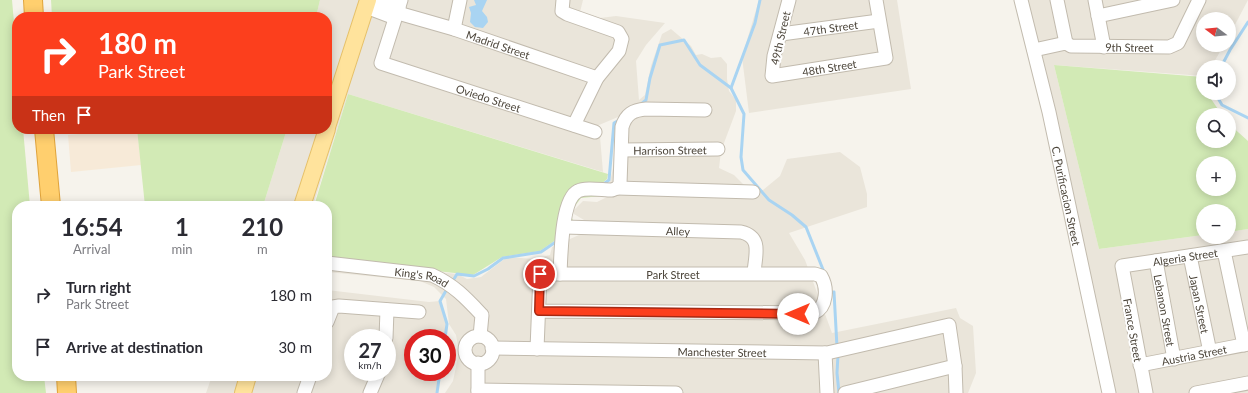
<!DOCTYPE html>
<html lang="en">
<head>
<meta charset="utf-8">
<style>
	:root { --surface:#fff; --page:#f2f2f3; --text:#2b2b33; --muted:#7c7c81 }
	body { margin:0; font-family:Lato,sans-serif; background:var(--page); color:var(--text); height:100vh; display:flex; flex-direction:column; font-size:15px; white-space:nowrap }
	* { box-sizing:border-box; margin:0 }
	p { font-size:13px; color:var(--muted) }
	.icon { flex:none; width:22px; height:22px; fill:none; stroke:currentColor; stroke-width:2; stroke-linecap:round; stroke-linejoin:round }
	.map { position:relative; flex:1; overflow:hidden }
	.side { position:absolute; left:12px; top:201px; width:320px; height:180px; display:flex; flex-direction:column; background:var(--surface); border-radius:16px; box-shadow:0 2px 10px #0003 }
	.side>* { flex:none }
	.banner { position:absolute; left:12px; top:12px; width:320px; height:122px; border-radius:16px; box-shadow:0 2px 10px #0003; background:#fc3f1d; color:#fff; overflow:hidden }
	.needle { width:26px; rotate:286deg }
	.tools { position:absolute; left:1196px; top:12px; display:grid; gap:8px }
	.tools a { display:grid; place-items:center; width:40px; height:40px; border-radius:50%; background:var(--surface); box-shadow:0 2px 10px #0003; font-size:20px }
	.speed { position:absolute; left:344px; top:329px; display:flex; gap:8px; font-size:20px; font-weight:700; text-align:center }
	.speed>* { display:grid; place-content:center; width:52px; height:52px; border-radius:50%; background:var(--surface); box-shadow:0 2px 10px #0003; line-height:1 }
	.speed small { font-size:10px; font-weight:400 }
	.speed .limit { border:6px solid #d22; background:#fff; color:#111 }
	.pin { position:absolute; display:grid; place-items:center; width:34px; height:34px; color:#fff; margin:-17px; border:2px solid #fff; border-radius:50%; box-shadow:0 1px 4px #0007 }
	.me { position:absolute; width:44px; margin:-22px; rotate:270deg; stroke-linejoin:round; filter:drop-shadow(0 0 3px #0008) }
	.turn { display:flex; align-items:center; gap:14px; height:84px; padding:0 20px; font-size:18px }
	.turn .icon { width:52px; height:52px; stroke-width:2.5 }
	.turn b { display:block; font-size:28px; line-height:34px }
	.then { display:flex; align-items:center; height:38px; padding:0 20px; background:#0003; gap:8px; font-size:15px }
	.eta { display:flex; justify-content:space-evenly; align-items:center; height:68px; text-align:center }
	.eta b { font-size:24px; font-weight:700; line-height:28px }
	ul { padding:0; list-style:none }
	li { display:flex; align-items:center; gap:12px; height:52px; padding:0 20px }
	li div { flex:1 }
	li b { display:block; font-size:15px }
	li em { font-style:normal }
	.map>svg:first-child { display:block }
</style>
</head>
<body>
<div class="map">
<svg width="1248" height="393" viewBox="0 0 1248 393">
	<rect width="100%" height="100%" fill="#f6f3ec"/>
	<!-- residential -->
	<g fill="#eae5da" fill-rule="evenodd">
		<polygon points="320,0 583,0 580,12 592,19 616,16 665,23 646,45 636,61 639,100 645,95 651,66 662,34 671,29 691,46 696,55 702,54 711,58 721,57 727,64 727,79 729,91 736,100 736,111 721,151 719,168 734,175 747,188 763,190 780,176 787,159 840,152 860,167 867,194 867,207 789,233 805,260 832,333 956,308 960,318 973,326 976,373 968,393 445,393 453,381 459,352 456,335 449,324 446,299 434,287 420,281 327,272 327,259 457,274 467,279 481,277 507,257 534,259 550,255 552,247 579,235 587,229 589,223 574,214 574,210 583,201 597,202 607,197 602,188 610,182 613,168 618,117 599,125 603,172 348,94 313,206 263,206 287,129 327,129 327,17 316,17"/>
		<polygon points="759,0 897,0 911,89 749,113 742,57"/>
		<polygon points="1024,0 1248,0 1229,36 1229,19 1203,19 1203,45 1224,45 1211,67 1203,67 1203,76 1054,65 1099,249 1203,235 1203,237 1229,237 1229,232 1248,229 1248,393 1113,393"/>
		<path d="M327,290L429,302L440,301L447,324L445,338H413V372H440L437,393H206L212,376H327ZM353,338H387V372H353Z"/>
	</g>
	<!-- commercial -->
	<polygon fill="#f7ead8" points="137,129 141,165 71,172 68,135"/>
	<!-- green -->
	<g fill="#d2eab5" fill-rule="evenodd">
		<polygon points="0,0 12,0 17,56 17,129 23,129 30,206 17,206 17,376 44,376 46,393 0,393"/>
		<polygon points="51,0 320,0 316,17 52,17"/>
		<path d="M1054,65L1203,77V93H1207L1222,115H1203V141H1229V124L1248,141V229L1229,232V211H1203V235L1099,249ZM1203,163H1229V189H1203Z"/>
		<polygon points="348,94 608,174 607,179 598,187 601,196 581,198 569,214 580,230 560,237 540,251 502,257 473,275 327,259 327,206 314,206"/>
		<polygon points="137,129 287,129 263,206 145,206"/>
	</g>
	<!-- water -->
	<polygon fill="#a9d4f2" points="474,0 487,0 482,11 487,17 488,22 483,28 475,27 470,22 471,13 469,7 476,5"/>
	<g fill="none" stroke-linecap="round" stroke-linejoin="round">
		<!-- stream -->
		<g stroke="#a9d4f2" stroke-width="3">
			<polyline points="1221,67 1230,50 1248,22"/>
			<polyline points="731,88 755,23 760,0"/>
			<polyline points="1215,93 1222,105 1248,118"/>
			<polyline points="640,105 646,100 650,78 660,45 684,40 700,65 731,88 744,114 741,157 743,170 769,200 792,215 806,227 824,272"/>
			<polyline points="601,186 609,180 614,123 621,119"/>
			<polyline points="454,279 457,274 474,276 488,269 503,258 541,252 557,241"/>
			<polyline points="828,293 834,292 837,347"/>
			<polyline points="445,338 447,324 440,301 447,289"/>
			<polyline points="838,355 837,373 839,393"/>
			<polyline points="437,393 440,372"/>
		</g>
		<defs>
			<g id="minor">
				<polyline points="380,0 399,8"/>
				<path id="s1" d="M401,0L381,63L595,132"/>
				<polyline points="563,0 562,11 567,14 618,32 622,39 619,51 597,78 574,125"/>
				<path id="s2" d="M789,0L774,56L772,76L886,58L876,0"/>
				<path id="s3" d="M1021,0L1049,112L1109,393"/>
				<polyline points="1057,0 1066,43"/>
				<polyline points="1095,0 1104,47"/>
				<polyline points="366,7 395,18"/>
				<path id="s4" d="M398,13L454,29L597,78"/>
				<polyline points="1098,16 1173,0"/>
				<polyline points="454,29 460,0"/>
				<path id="s5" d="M781,34L879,21"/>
				<path id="s6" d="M1034,50L1066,43L1071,46L1169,47L1178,43L1199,0"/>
				<path id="s7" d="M622,150L718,149"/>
				<polyline points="617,188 753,192"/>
				<path id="s8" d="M564,227L741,232C763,237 755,256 754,273"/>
				<polyline points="1224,251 1244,345"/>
				<path id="s9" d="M1190,256L1210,352"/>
				<path id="s10" d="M1156,261L1174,359"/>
				<path id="s11" d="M327,263L432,275C454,285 466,298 482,315L480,336"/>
				<path d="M560,274C561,256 561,199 578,191C586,187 602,190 612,190L617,188L620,184L622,127C626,114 633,110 646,109L705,110"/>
				<polyline points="327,322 333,307 339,306 419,312"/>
				<circle cx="479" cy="350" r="14"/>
				<polyline points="386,338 387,310"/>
				<path id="s12" d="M492,348L827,353L949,325L955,366L956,393"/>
				<path id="s13" d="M537,349L540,274H815L821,276C828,288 827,307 814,313L539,311"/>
				<polyline points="825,353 827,393"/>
				<path id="s14" d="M1140,365L1248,344"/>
				<polyline points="478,390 676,393"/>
				<polyline points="304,393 310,376"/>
				<polyline points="370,393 379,372"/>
				<polyline points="478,393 478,363"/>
				<polyline points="845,393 955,366"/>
				<path id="s15" d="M1146,393L1122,266L1248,247"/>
				<polyline points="1196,393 1248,383"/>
			</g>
			<g id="major">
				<polyline points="327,127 368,0"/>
				<polyline points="302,206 327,129"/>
				<polyline points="243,393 248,376"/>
			</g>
			<g id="highway">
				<polyline points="33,0 34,17"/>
				<polyline points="44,129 51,206"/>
				<polyline points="66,376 67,393"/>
			</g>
		</defs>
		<!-- minor casing -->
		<use href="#minor" stroke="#c2bbae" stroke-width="15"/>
		<!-- major casing -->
		<use href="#major" stroke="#e6c16a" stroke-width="18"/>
		<!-- highway casing -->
		<use href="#highway" stroke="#e0a43c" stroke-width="20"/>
		<!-- minor -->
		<use href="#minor" stroke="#fff" stroke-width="13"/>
		<!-- major -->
		<use href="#major" stroke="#ffe39c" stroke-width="16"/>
		<!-- highway -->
		<use href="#highway" stroke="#ffcf6e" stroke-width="18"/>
	</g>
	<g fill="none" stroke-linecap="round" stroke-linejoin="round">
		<defs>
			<polyline id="route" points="540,274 539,311 798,314"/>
		</defs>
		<!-- route casing -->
		<use href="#route" stroke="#a42913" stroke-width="10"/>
		<!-- route -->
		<use href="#route" stroke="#fc3f1d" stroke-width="7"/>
	</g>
	<g text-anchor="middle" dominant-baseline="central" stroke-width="4" stroke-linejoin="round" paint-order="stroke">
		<!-- street labels -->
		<g font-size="11" fill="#4b4439" stroke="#fff">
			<text stroke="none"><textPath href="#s5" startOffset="50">47th Street</textPath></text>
			<text transform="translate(780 38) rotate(-77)">49th Street</text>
			<text stroke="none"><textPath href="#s4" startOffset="105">Madrid Street</textPath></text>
			<text stroke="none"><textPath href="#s6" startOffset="97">9th Street</textPath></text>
			<text stroke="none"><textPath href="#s2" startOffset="136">48th Street</textPath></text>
			<text stroke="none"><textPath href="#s1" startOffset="179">Oviedo Street</textPath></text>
			<text stroke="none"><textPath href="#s7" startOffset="48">Harrison Street</textPath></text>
			<text stroke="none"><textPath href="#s3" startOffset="201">C. Purificacion Street</textPath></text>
			<text stroke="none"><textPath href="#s8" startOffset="114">Alley</textPath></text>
			<text stroke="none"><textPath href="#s15" startOffset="193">Algeria Street</textPath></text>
			<text stroke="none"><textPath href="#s13" startOffset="208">Park Street</textPath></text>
			<text stroke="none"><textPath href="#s11" startOffset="96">King's Road</textPath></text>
			<text stroke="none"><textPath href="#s9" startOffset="49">Japan Street</textPath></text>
			<text stroke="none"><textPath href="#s10" startOffset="50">Lebanon Street</textPath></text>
			<text transform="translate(1133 330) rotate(80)">France Street</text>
			<text stroke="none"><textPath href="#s12" startOffset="230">Manchester Street</textPath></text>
			<text stroke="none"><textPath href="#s14" startOffset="55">Austria Street</textPath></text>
		</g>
	</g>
</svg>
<div class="tools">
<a><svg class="needle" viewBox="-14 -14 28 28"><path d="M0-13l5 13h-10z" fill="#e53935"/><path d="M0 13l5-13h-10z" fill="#7c7c81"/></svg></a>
<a><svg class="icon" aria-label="sound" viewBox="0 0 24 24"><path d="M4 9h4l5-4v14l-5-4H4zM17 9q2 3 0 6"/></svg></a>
<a><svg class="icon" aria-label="search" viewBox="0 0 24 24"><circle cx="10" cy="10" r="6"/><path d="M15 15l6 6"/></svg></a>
<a>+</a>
<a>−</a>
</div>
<div class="speed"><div>27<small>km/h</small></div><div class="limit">30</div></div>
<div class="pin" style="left:540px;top:274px;background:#d93025"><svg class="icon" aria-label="arrive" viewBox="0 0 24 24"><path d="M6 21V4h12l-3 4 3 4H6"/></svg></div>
<svg class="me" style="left:798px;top:314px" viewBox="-20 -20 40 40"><circle r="19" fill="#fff"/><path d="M0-13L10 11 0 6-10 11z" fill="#fc3f1d"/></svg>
<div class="banner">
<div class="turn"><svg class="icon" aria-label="right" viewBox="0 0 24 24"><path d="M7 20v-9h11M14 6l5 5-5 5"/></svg><div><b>180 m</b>Park Street</div></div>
<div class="then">Then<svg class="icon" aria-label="arrive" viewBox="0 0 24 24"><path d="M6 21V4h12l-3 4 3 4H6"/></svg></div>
</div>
<section class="side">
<div class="eta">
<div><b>16:54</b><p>Arrival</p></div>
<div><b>1</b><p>min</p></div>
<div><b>210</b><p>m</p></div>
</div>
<ul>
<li><svg class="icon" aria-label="right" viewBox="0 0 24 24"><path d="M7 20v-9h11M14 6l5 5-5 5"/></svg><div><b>Turn right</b><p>Park Street</p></div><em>180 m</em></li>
<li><svg class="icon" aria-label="arrive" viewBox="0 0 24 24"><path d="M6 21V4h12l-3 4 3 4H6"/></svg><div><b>Arrive at destination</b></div><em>30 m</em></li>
</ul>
</section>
</div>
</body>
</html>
